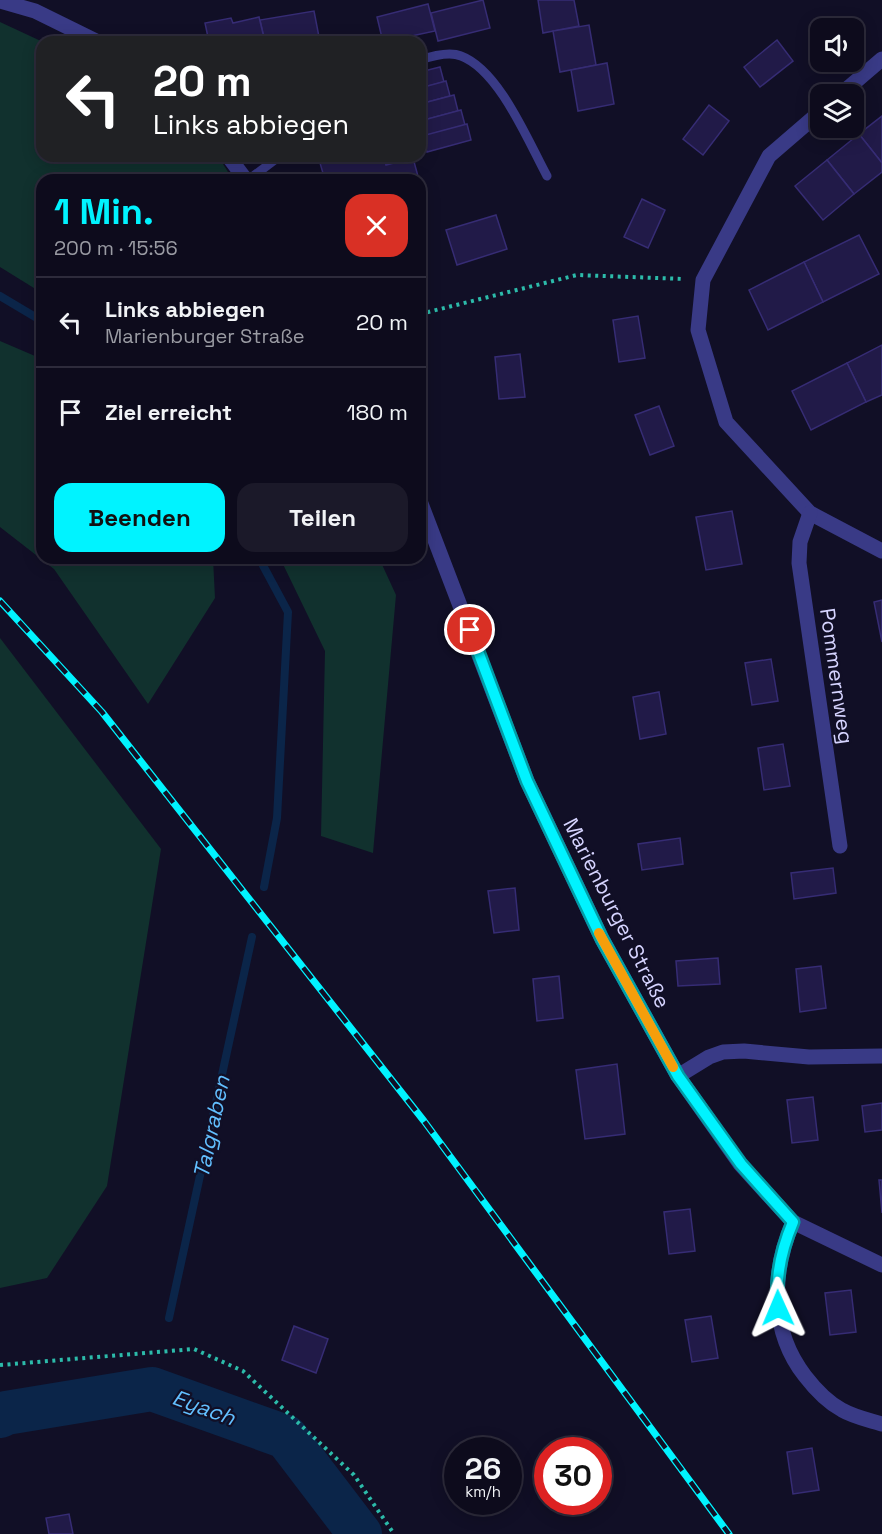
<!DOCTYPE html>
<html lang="de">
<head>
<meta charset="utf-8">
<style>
	:root { --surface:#0d0b1c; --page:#1b1929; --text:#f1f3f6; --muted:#9a9ba3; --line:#2d2b3b; --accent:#00f3ff }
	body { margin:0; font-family:"Space Grotesk",sans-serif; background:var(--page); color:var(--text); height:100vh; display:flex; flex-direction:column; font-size:22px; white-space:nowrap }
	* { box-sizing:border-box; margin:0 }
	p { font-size:20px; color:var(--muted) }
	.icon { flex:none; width:33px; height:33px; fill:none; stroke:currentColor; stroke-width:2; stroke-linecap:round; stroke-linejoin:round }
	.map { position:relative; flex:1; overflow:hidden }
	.panel { position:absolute; left:36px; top:174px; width:390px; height:390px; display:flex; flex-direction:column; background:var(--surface); border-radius:18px; box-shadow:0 3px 15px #0003,0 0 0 2px var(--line) }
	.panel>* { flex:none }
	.hud { position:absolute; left:36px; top:36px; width:390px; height:126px; border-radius:18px; box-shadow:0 3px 15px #0003,0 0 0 2px var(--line); background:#202124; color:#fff; overflow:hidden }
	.fabs { position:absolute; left:810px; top:18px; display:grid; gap:12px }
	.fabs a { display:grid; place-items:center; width:54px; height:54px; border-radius:12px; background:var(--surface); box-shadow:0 3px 15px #0003,0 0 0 2px var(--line); font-size:30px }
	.speed { position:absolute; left:444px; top:1437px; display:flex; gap:12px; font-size:30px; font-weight:700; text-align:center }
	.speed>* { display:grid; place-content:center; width:78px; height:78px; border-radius:50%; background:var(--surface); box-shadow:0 3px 15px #0003,0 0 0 2px var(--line); line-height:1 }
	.speed small { font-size:15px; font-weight:400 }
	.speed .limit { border:9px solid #d22; background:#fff; color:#111 }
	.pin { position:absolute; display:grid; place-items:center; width:51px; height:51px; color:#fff; margin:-26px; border:3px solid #fff; border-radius:50%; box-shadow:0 2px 6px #0007 }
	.me { position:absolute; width:66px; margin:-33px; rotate:359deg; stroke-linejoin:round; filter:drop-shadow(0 0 4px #0008) }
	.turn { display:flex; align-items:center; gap:21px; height:126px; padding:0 18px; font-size:27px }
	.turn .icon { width:78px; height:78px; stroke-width:2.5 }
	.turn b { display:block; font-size:42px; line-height:51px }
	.round { display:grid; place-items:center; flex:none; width:63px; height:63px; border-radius:18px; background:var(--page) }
	.overview { display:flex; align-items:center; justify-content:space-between; height:102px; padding:0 18px }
	h1 { font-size:36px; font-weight:800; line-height:45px; color:var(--accent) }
	.cta { display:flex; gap:12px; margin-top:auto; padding:12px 18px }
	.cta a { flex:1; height:69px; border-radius:18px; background:var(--accent); color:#111; font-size:24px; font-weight:800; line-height:69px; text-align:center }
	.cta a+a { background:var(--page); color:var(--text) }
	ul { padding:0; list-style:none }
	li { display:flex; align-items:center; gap:18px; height:90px; padding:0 18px; border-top:2px solid var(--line) }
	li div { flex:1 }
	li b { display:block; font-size:22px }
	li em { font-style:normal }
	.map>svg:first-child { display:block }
</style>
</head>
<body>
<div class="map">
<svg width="882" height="1534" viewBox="0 0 882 1534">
	<rect width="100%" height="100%" fill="#110f26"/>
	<!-- green -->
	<g fill="#11312e">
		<polygon points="0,22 43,42 42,156 218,156 233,180 42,180 42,293 0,267"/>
		<polygon points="0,341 42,359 42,558 213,558 215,598 148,704 54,569 0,527"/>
		<polygon points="280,558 379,558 396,595 373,853 321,836 325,651"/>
		<polygon points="0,638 161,849 107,1186 47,1278 0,1288"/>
	</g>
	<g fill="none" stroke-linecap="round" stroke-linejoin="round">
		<!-- stream -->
		<g stroke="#0b2549" stroke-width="8">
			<polyline points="0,296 42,321"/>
			<polyline points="259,558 288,612 277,818 264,887"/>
			<polyline points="169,1318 252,937"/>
		</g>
		<!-- river -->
		<polyline stroke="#0b2549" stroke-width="44" points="0,1416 6,1413 152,1389 286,1437 360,1534"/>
	</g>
	<!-- building -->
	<g fill="#211a48" stroke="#362c74" stroke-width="1.5">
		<polygon points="483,0 490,28 438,41 431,13"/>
		<polygon points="538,0 574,0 579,26 543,33"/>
		<polygon points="428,4 435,31 383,42 377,17"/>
		<polygon points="314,11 320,42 265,42 260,20"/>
		<polygon points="259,17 265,42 209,42 205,23 231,18 233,23"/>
		<polygon points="589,25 596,65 560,72 553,31"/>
		<polygon points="777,40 793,61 760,87 744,67"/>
		<polygon points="607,63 614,104 578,111 571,70"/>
		<polygon points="440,67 444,82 420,88 420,72"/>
		<polygon points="446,81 450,96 420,104 420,88"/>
		<polygon points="454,95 458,111 420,121 420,104"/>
		<polygon points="709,105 729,121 703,155 683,139"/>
		<polygon points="461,110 465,125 420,137 420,121"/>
		<polygon points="882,116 882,163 859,134"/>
		<polygon points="467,124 471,140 427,152 422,136"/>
		<polygon points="859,134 882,163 882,172 854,194 827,160"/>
		<polygon points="339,156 383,156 386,165 413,158 419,180 325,180 320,163"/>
		<polygon points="827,160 854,194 823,220 795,186"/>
		<polygon points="642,199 665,210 648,248 624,237"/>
		<polygon points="420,214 427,240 420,242"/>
		<polygon points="496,215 507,249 457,265 446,230"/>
		<polygon points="859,235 879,274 823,302 804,262"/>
		<polygon points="804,262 823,302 768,330 749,290"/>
		<polygon points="638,316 645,358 619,362 613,320"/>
		<polygon points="882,345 882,395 866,402 847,363"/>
		<polygon points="520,354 525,397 499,399 495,357"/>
		<polygon points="847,363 866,402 811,430 792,391"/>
		<polygon points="659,406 674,446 650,455 635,415"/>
		<polygon points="732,511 742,564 706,570 696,517"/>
		<polygon points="882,600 882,642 874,602"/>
		<polygon points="771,659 778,701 752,705 745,663"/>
		<polygon points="659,692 666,734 640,739 633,697"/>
		<polygon points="783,744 790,786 764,790 758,748"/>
		<polygon points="680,838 683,864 642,870 638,844"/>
		<polygon points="833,868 836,893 794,899 791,873"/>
		<polygon points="515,888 519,930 494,933 488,891"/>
		<polygon points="718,958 720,984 678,986 676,961"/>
		<polygon points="821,966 826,1008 800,1012 796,969"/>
		<polygon points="559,976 563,1018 537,1021 533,979"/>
		<polygon points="617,1064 625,1134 585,1139 576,1070"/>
		<polygon points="813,1097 818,1140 792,1143 787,1100"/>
		<polygon points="882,1103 882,1130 865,1132 862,1106"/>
		<polygon points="879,1180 882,1180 882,1213"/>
		<polygon points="690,1209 695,1251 669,1254 664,1212"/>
		<polygon points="851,1290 856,1332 830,1335 825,1293"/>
		<polygon points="711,1316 718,1358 692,1362 685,1320"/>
		<polygon points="294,1326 328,1339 316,1373 282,1360"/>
		<polygon points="812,1448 819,1490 793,1494 787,1452"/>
		<polygon points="69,1514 73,1534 49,1534 46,1518"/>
	</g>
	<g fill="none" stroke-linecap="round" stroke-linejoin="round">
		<!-- path -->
		<g stroke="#2cbbaa" stroke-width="4" stroke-dasharray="3 4.5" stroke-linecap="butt">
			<polyline points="420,314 577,275 684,279"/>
			<polyline points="0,1365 194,1349 243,1371 354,1475 394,1534"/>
		</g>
		<!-- service -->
		<g stroke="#393a86" stroke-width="9">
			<path d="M420,60C432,56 449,51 461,56C499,70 528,141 547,176"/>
			<polyline points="248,180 280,156"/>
		</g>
		<!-- minor -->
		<g stroke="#393a86" stroke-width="15">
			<polyline points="0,1 35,11 98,42"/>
			<polyline points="841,94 882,59"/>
			<polyline points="820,112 769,156 703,280 698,330 726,422 810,513 882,551"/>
			<polyline points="228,156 246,180"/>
			<polyline points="420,501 527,781 602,939 678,1076 740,1164 793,1222 882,1265"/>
			<polyline points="810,513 800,542 799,563 840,846"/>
			<polyline points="678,1076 709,1057 723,1052 744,1051 809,1057 882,1056"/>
			<path d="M793,1222C771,1273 770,1331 805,1376C815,1389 827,1402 842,1410C854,1417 869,1420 882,1424"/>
		</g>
		<defs>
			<polyline id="rail" points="0,601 102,712 424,1121 729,1534"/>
		</defs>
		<!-- rail casing -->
		<use href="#rail" stroke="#00f3ff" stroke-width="7"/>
		<!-- rail -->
		<use href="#rail" stroke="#110f26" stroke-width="4.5" stroke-dasharray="14" stroke-linecap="butt"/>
	</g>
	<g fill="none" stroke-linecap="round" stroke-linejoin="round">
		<defs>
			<path id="route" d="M470,630L527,781L602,939L678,1076L741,1164L793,1222C781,1250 775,1277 778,1308"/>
		</defs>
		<!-- route casing -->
		<use href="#route" stroke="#009ea6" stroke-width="15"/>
		<!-- route -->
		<use href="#route" stroke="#00f3ff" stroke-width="10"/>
		<!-- slow -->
		<polyline stroke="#f59e0b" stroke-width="10" points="599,933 673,1067"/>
	</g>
	<g text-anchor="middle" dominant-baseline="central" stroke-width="4.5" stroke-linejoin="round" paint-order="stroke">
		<!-- street labels -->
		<g font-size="21" fill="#d6d4ff" stroke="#110f26">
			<text transform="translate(837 676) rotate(82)">Pommernweg</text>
			<text transform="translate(617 913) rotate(63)">Marienburger Straße</text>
		</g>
		<!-- water labels -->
		<g font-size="22" font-style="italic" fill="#62bfff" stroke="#110f26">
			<text transform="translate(211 1127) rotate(-78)">Talgraben</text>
			<text transform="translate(204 1407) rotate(20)">Eyach</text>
		</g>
	</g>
</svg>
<div class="fabs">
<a><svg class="icon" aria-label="sound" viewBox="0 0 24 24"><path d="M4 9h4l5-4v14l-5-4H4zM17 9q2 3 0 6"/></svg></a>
<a><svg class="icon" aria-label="layers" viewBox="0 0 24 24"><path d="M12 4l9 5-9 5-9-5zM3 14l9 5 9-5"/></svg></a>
</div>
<div class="speed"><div>26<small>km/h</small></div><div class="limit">30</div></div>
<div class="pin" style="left:470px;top:630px;background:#d93025"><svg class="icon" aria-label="arrive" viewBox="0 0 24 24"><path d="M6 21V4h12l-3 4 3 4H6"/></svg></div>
<svg class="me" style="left:778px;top:1308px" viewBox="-20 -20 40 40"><path d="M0-17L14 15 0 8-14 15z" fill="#00f3ff" stroke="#fff" stroke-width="4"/></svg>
<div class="hud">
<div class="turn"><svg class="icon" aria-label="left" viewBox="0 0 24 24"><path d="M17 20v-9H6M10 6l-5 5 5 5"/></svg><div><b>20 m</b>Links abbiegen</div></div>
</div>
<section class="panel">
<div class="overview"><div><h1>1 Min.</h1><p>200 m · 15:56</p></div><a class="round" style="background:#d93025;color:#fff"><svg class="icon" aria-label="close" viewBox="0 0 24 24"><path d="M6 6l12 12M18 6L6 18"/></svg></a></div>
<ul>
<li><svg class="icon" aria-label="left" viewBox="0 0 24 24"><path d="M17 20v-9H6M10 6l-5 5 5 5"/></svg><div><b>Links abbiegen</b><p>Marienburger Straße</p></div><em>20 m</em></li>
<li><svg class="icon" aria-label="arrive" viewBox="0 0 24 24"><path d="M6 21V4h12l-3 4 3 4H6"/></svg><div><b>Ziel erreicht</b></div><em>180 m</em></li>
</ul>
<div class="cta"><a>Beenden</a><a>Teilen</a></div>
</section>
</div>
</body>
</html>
